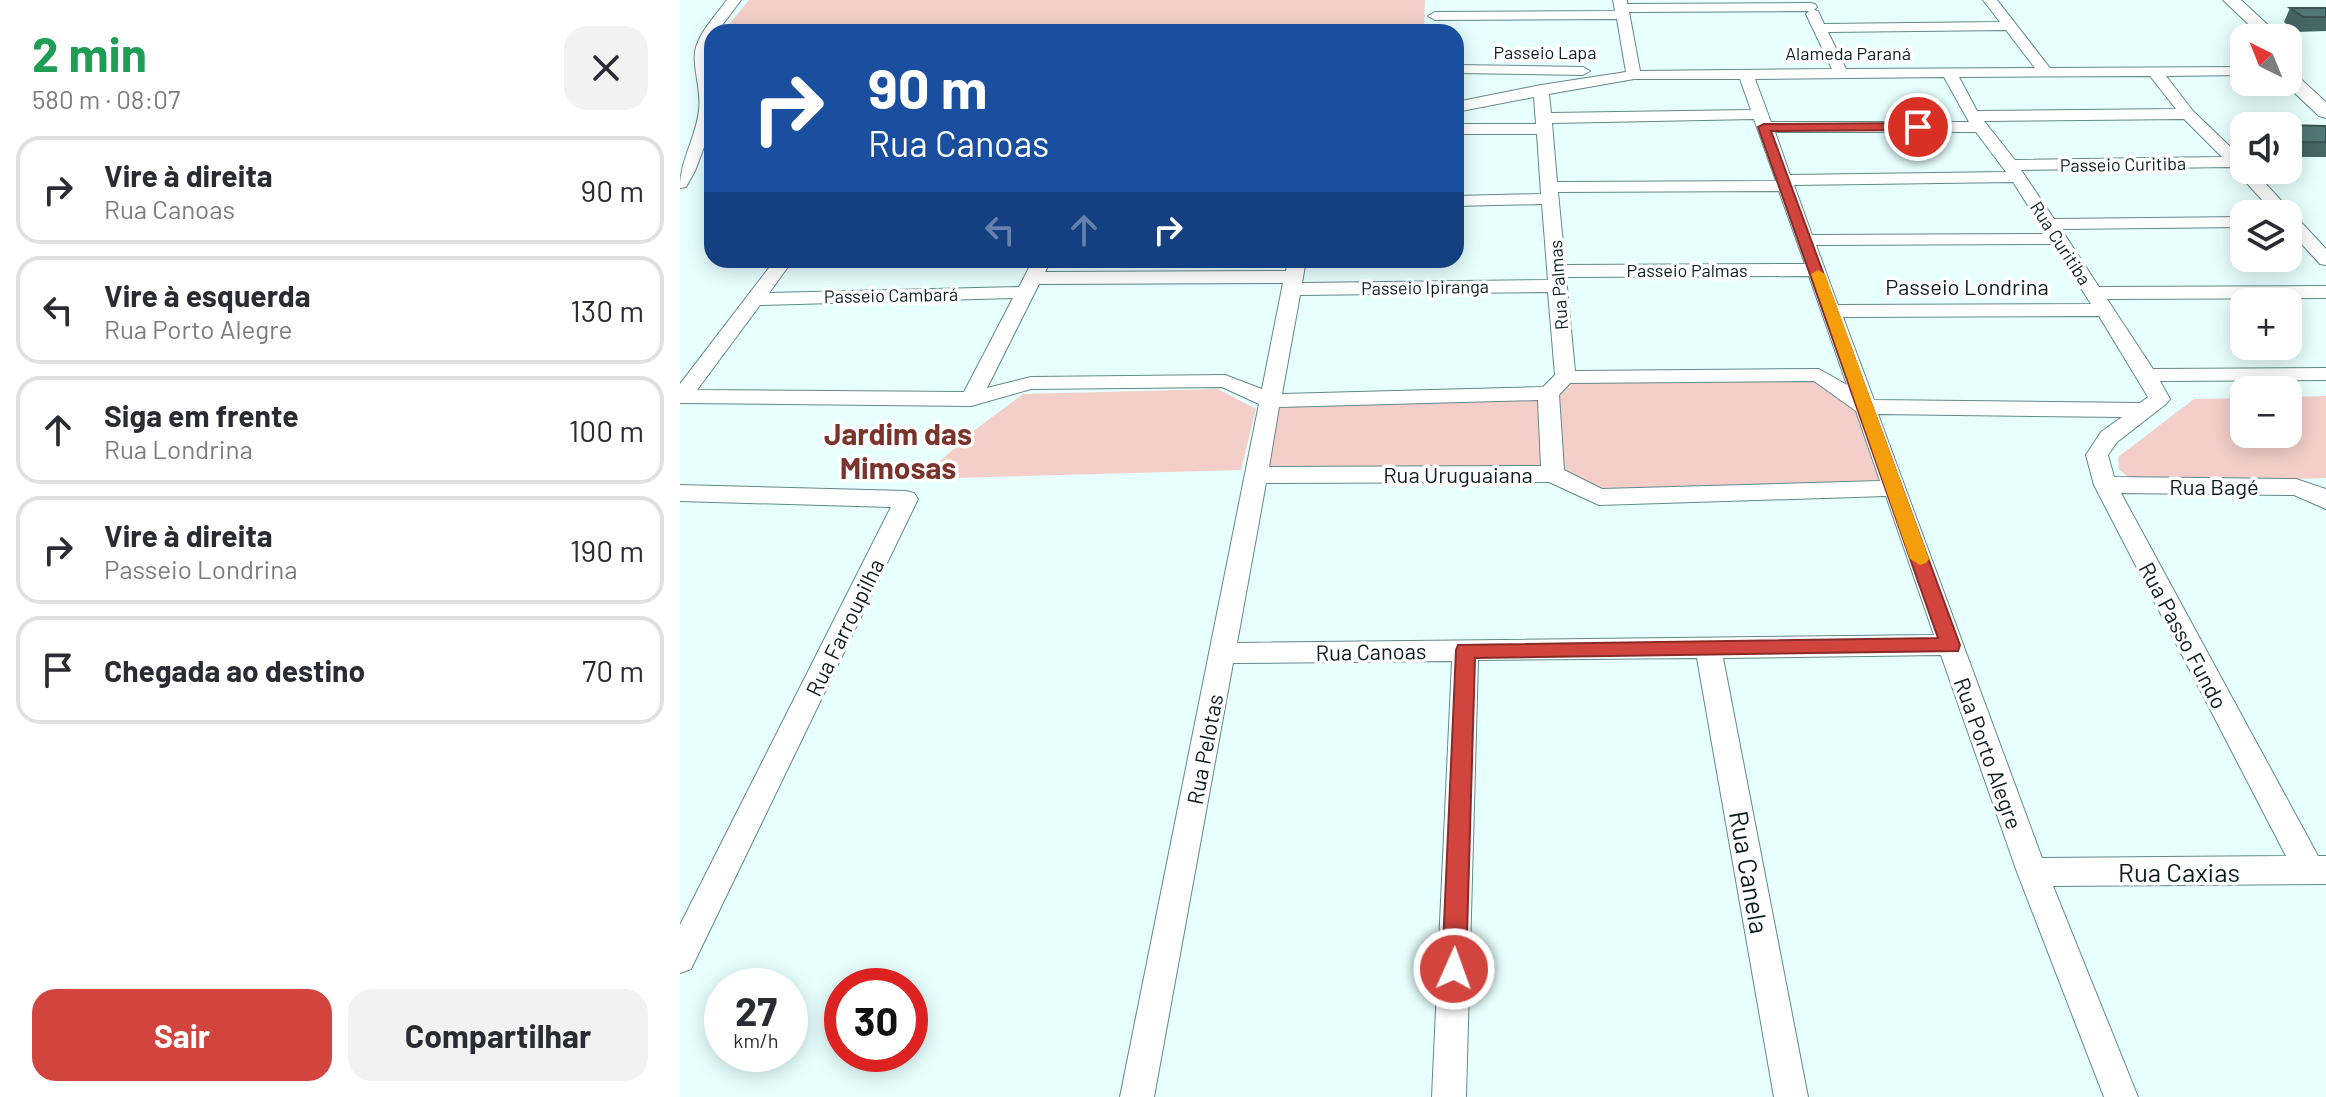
<!DOCTYPE html>
<html lang="pt">
<head>
<meta charset="utf-8">
<style>
	:root { --surface:#fff; --page:#f2f2f3; --text:#2b2b33; --muted:#7c7c81; --line:#e1e1e2; --accent:#d2443e }
	body { margin:0; font-family:Barlow,sans-serif; background:var(--page); color:var(--text); height:100vh; display:flex; flex-direction:column; font-size:30px; white-space:nowrap }
	* { box-sizing:border-box; margin:0 }
	p { font-size:26px; color:var(--muted) }
	.icon { flex:none; width:44px; height:44px; fill:none; stroke:currentColor; stroke-width:2; stroke-linecap:round; stroke-linejoin:round }
	.map { position:relative; flex:1; overflow:hidden }
	.panel { display:flex; flex-direction:column; background:var(--surface); width:680px }
	.panel>* { flex:none }
	.banner { position:absolute; left:24px; top:24px; width:760px; height:244px; border-radius:24px; box-shadow:0 4px 20px #0003; background:#1a4fa0; color:#fff; overflow:hidden }
	.needle { width:52px; rotate:317deg }
	.fabs { position:absolute; left:1550px; top:24px; display:grid; gap:16px }
	.fabs a { display:grid; place-items:center; width:72px; height:72px; border-radius:16px; background:var(--surface); box-shadow:0 4px 20px #0003; font-size:40px }
	.speed { position:absolute; left:24px; top:968px; display:flex; gap:16px; font-size:40px; font-weight:700; text-align:center }
	.speed>* { display:grid; place-content:center; width:104px; height:104px; border-radius:50%; background:var(--surface); box-shadow:0 4px 20px #0003; line-height:1 }
	.speed small { font-size:20px; font-weight:400 }
	.speed .limit { border:12px solid #d22; background:#fff; color:#111 }
	.pin { position:absolute; display:grid; place-items:center; width:68px; height:68px; color:#fff; margin:-34px; border:4px solid #fff; border-radius:50%; box-shadow:0 2px 8px #0007 }
	.me { position:absolute; width:88px; margin:-44px; rotate:2deg; stroke-linejoin:round; filter:drop-shadow(0 0 6px #0008) }
	.turn { display:flex; align-items:center; gap:28px; height:168px; padding:0 32px; font-size:36px }
	.turn .icon { width:104px; height:104px; stroke-width:2.5 }
	.turn b { display:block; font-size:56px; line-height:68px }
	.lanes { display:flex; align-items:center; height:76px; padding:0 32px; background:#0003; justify-content:center; gap:40px; direction:ltr }
	.lanes .off { opacity:.35 }
	.round { display:grid; place-items:center; flex:none; width:84px; height:84px; border-radius:24px; background:var(--page) }
	.headline { display:flex; align-items:center; justify-content:space-between; height:136px; padding:0 32px }
	h1 { font-size:48px; font-weight:700; line-height:60px; color:#1e9e55 }
	.button { display:flex; gap:16px; margin-top:auto; padding:16px 32px }
	.button a { flex:1; height:92px; border-radius:24px; background:var(--accent); color:#fff; font-size:32px; font-weight:700; line-height:92px; text-align:center }
	.button a+a { background:var(--page); color:var(--text) }
	ul { padding:0; list-style:none }
	li { display:flex; align-items:center; gap:24px; height:108px; margin:0 16px 12px; padding:0 16px; border:4px solid var(--line); border-radius:24px }
	li div { flex:1 }
	li b { display:block; font-size:30px }
	li em { font-style:normal }
	main { display:flex; flex:1; min-height:0 }
	.map>svg:first-child { display:block }
</style>
</head>
<body>
<main>
<section class="panel">
<div class="headline"><div><h1>2 min</h1><p>580 m · 08:07</p></div><a class="round"><svg class="icon" aria-label="close" viewBox="0 0 24 24"><path d="M6 6l12 12M18 6L6 18"/></svg></a></div>
<ul>
<li><svg class="icon" aria-label="right" viewBox="0 0 24 24"><path d="M7 20v-9h11M14 6l5 5-5 5"/></svg><div><b>Vire à direita</b><p>Rua Canoas</p></div><em>90 m</em></li>
<li><svg class="icon" aria-label="left" viewBox="0 0 24 24"><path d="M17 20v-9H6M10 6l-5 5 5 5"/></svg><div><b>Vire à esquerda</b><p>Rua Porto Alegre</p></div><em>130 m</em></li>
<li><svg class="icon" aria-label="ahead" viewBox="0 0 24 24"><path d="M12 20V5M6 11l6-6 6 6"/></svg><div><b>Siga em frente</b><p>Rua Londrina</p></div><em>100 m</em></li>
<li><svg class="icon" aria-label="right" viewBox="0 0 24 24"><path d="M7 20v-9h11M14 6l5 5-5 5"/></svg><div><b>Vire à direita</b><p>Passeio Londrina</p></div><em>190 m</em></li>
<li><svg class="icon" aria-label="arrive" viewBox="0 0 24 24"><path d="M6 21V4h12l-3 4 3 4H6"/></svg><div><b>Chegada ao destino</b></div><em>70 m</em></li>
</ul>
<div class="button"><a>Sair</a><a>Compartilhar</a></div>
</section>
<div class="map">
<svg width="1646" height="1097" viewBox="0 0 1646 1097">
	<rect width="100%" height="100%" fill="#e7ffff"/>
	<!-- green -->
	<g fill="#f4cfca">
		<polygon points="69,0 745,0 744,32 43,32"/>
		<polygon points="1135,378 1178,410 1205,483 922,490 880,473 873,395 888,380"/>
		<polygon points="538,389 576,409 561,470 240,479 296,429 343,394"/>
		<polygon points="1646,396 1646,478 1455,484 1439,469 1438,457 1514,399 1564,398 1564,434 1608,434 1608,397"/>
		<polygon points="863,397 865,470 586,469 595,405"/>
	</g>
	<g fill="none" stroke-linecap="round" stroke-linejoin="round">
		<defs>
			<g id="minor">
				<path d="M47,0H61L37,32H32L29,57L32,126L15,171L6,187L0,188C0,160 16,138 19,110C22,90 11,64 16,47C22,29 36,15 47,0Z"/>
				<path d="M933,0H947V4L1130,3L1135,4L1137,7L1134,10L1138,11L1144,24L1320,22L1303,0H1317L1370,68L1564,67V75L1486,76L1513,111L1563,159L1564,170H1573L1646,249V265L1640,264L1608,229V214H1595L1552,167L1341,170L1374,219L1564,217V227L1381,229L1419,287L1646,286V298L1427,299L1473,369L1646,368V380L1480,381L1490,399L1486,404L1437,442L1428,455L1434,477L1616,479L1646,489V509L1614,495L1441,493L1638,856H1646V884L1373,886L1458,1097H1424L1337,872L1261,655L1043,658L1128,1097H1094L1017,658L798,660L786,1097H752L772,661L553,663L474,1097H440L579,404L542,387L351,389L291,406L0,403V384L95,260H113L89,293L339,287L353,260H371L365,272L606,271L608,260H626L622,283L868,280L862,204L776,206V196L861,194L857,134H776V124H856L854,97L776,112V102L861,85L946,72L937,19L755,20L748,16L755,12L935,11ZM1129,11L1126,14L1152,69L960,71L949,12ZM1326,30L1355,68L1166,69L1148,32ZM1470,76L1496,109L1297,111L1279,77ZM1264,77L1289,122H1091L1075,79ZM954,79H1060L1071,110L871,113L869,94ZM1074,119L1096,181L877,182L872,123ZM1504,119L1542,157L1335,160L1304,121ZM1095,132H1296L1326,172L1110,175ZM1333,182L1366,234L1132,235L1114,185ZM1099,191L1125,264L885,265L878,192ZM1373,244L1411,304L1158,305L1136,245ZM1129,276L1167,385L1139,369L895,371L886,277ZM603,283L582,389L545,375L351,377L307,388L359,284ZM868,292L875,375L863,387L602,394L620,295ZM333,298L284,392L17,390L80,305ZM1419,316L1468,397L1460,403L1194,400L1163,317ZM1134,381L1176,411L1200,481L922,489L884,470L879,395L890,383ZM858,400L861,466L589,467L599,407ZM1198,414L1442,417L1421,432L1406,455L1414,485L1606,856L1362,858ZM869,482L919,505L1206,496L1254,635L557,643L586,483Z"/>
				<polygon points="776,65 903,67 910,71 903,75 776,73"/>
				<polygon points="0,485 226,491 234,493 238,499 11,969 0,973 0,925 211,507 0,501"/>
			</g>
			<g id="major">
				<polygon points="1543,0 1561,0 1602,38 1583,38"/>
				<polygon points="1608,71 1614,73 1646,102 1646,118 1639,116 1603,82 1608,82"/>
			</g>
		</defs>
		<!-- minor casing -->
		<use href="#minor" stroke="#638989" stroke-width="2"/>
		<!-- major casing -->
		<use href="#major" stroke="#638989" stroke-width="2"/>
		<!-- minor -->
		<use href="#minor" fill="#fff" fill-rule="evenodd"/>
		<!-- major -->
		<use href="#major" fill="#fff" fill-rule="evenodd"/>
	</g>
	<!-- wall -->
	<g fill="#476666">
		<polygon points="1610,8 1646,8 1646,31 1616,32 1604,22"/>
		<polygon points="1604,125 1646,127 1646,157 1610,157 1608,155 1608,126"/>
	</g>
	<!-- building -->
	<g fill="#527777" stroke="#395353" stroke-width="2">
		<polygon points="1610,8 1646,8 1646,17 1623,17"/>
		<polygon points="1604,125 1645,126 1646,127 1646,142 1618,142 1608,130 1608,126"/>
	</g>
	<!-- route -->
	<polygon fill="#d2443e" stroke="#882c28" stroke-width="2" points="1238,123 1244,127 1243,130 1091,131 1280,645 1278,651 795,658 786,969 782,978 774,981 765,978 762,969 776,650 778,645 1258,638 1078,127 1084,124"/>
	<!-- slow -->
	<polygon fill="#f59e0b" points="1138,270 1145,274 1249,559 1246,563 1240,565 1230,559 1131,274"/>
	<g text-anchor="middle" dominant-baseline="central" stroke-width="7" stroke-linejoin="round" paint-order="stroke">
		<!-- far-street labels -->
		<g font-size="18" fill="#0c1c1c" stroke="#fff">
			<text x="865" y="52">Passeio Lapa</text>
			<text x="1168" y="53">Alameda Paraná</text>
			<text transform="translate(1443 164) rotate(-1)">Passeio Curitiba</text>
			<text transform="translate(1381 243) rotate(57)">Rua Curitiba</text>
			<text x="1007" y="270">Passeio Palmas</text>
			<text transform="translate(878 285) rotate(-94)">Rua Palmas</text>
			<text transform="translate(745 287) rotate(-1)">Passeio Ipiranga</text>
			<text transform="translate(211 295) rotate(-1)">Passeio Cambará</text>
		</g>
		<!-- street labels -->
		<g font-size="22" fill="#0c1c1c" stroke="#fff">
			<text x="1287" y="286">Passeio Londrina</text>
			<text x="778" y="474">Rua Uruguaiana</text>
			<text x="1534" y="486">Rua Bagé</text>
			<text transform="translate(164 627) rotate(-64)">Rua Farroupilha</text>
			<text transform="translate(1504 635) rotate(62)">Rua Passo Fundo</text>
			<text transform="translate(691 651) rotate(-1)">Rua Canoas</text>
			<text transform="translate(524 749) rotate(-79)">Rua Pelotas</text>
			<text transform="translate(1309 753) rotate(70)">Rua Porto Alegre</text>
		</g>
		<!-- near-street labels -->
		<g font-size="26" fill="#0c1c1c" stroke="#fff">
			<text x="1499" y="871">Rua Caxias</text>
			<text transform="translate(1070 872) rotate(80)">Rua Canela</text>
		</g>
		<!-- district labels -->
		<g font-size="30" font-weight="bold" fill="#7a332d" stroke="#fff">
			<text x="218" y="433">Jardim das<tspan x="218" dy="34">Mimosas</tspan></text>
		</g>
	</g>
</svg>
<div class="fabs">
<a><svg class="needle" viewBox="-14 -14 28 28"><path d="M0-13l5 13h-10z" fill="#e53935"/><path d="M0 13l5-13h-10z" fill="#7c7c81"/></svg></a>
<a><svg class="icon" aria-label="sound" viewBox="0 0 24 24"><path d="M4 9h4l5-4v14l-5-4H4zM17 9q2 3 0 6"/></svg></a>
<a><svg class="icon" aria-label="layers" viewBox="0 0 24 24"><path d="M12 4l9 5-9 5-9-5zM3 14l9 5 9-5"/></svg></a>
<a>+</a>
<a>−</a>
</div>
<div class="speed"><div>27<small>km/h</small></div><div class="limit">30</div></div>
<div class="pin" style="left:1238px;top:127px;background:#d93025"><svg class="icon" aria-label="arrive" viewBox="0 0 24 24"><path d="M6 21V4h12l-3 4 3 4H6"/></svg></div>
<svg class="me" style="left:774px;top:969px" viewBox="-20 -20 40 40"><circle r="17" fill="#d2443e" stroke="#fff" stroke-width="3"/><path d="M0-11L8 9 0 5-8 9z" fill="#fff"/></svg>
<div class="banner">
<div class="turn"><svg class="icon" aria-label="right" viewBox="0 0 24 24"><path d="M7 20v-9h11M14 6l5 5-5 5"/></svg><div><b>90 m</b>Rua Canoas</div></div>
<div class="lanes"><svg class="icon off" aria-label="left" viewBox="0 0 24 24"><path d="M17 20v-9H6M10 6l-5 5 5 5"/></svg><svg class="icon off" aria-label="ahead" viewBox="0 0 24 24"><path d="M12 20V5M6 11l6-6 6 6"/></svg><svg class="icon" aria-label="right" viewBox="0 0 24 24"><path d="M7 20v-9h11M14 6l5 5-5 5"/></svg></div>
</div>
</div>
</main>
</body>
</html>
